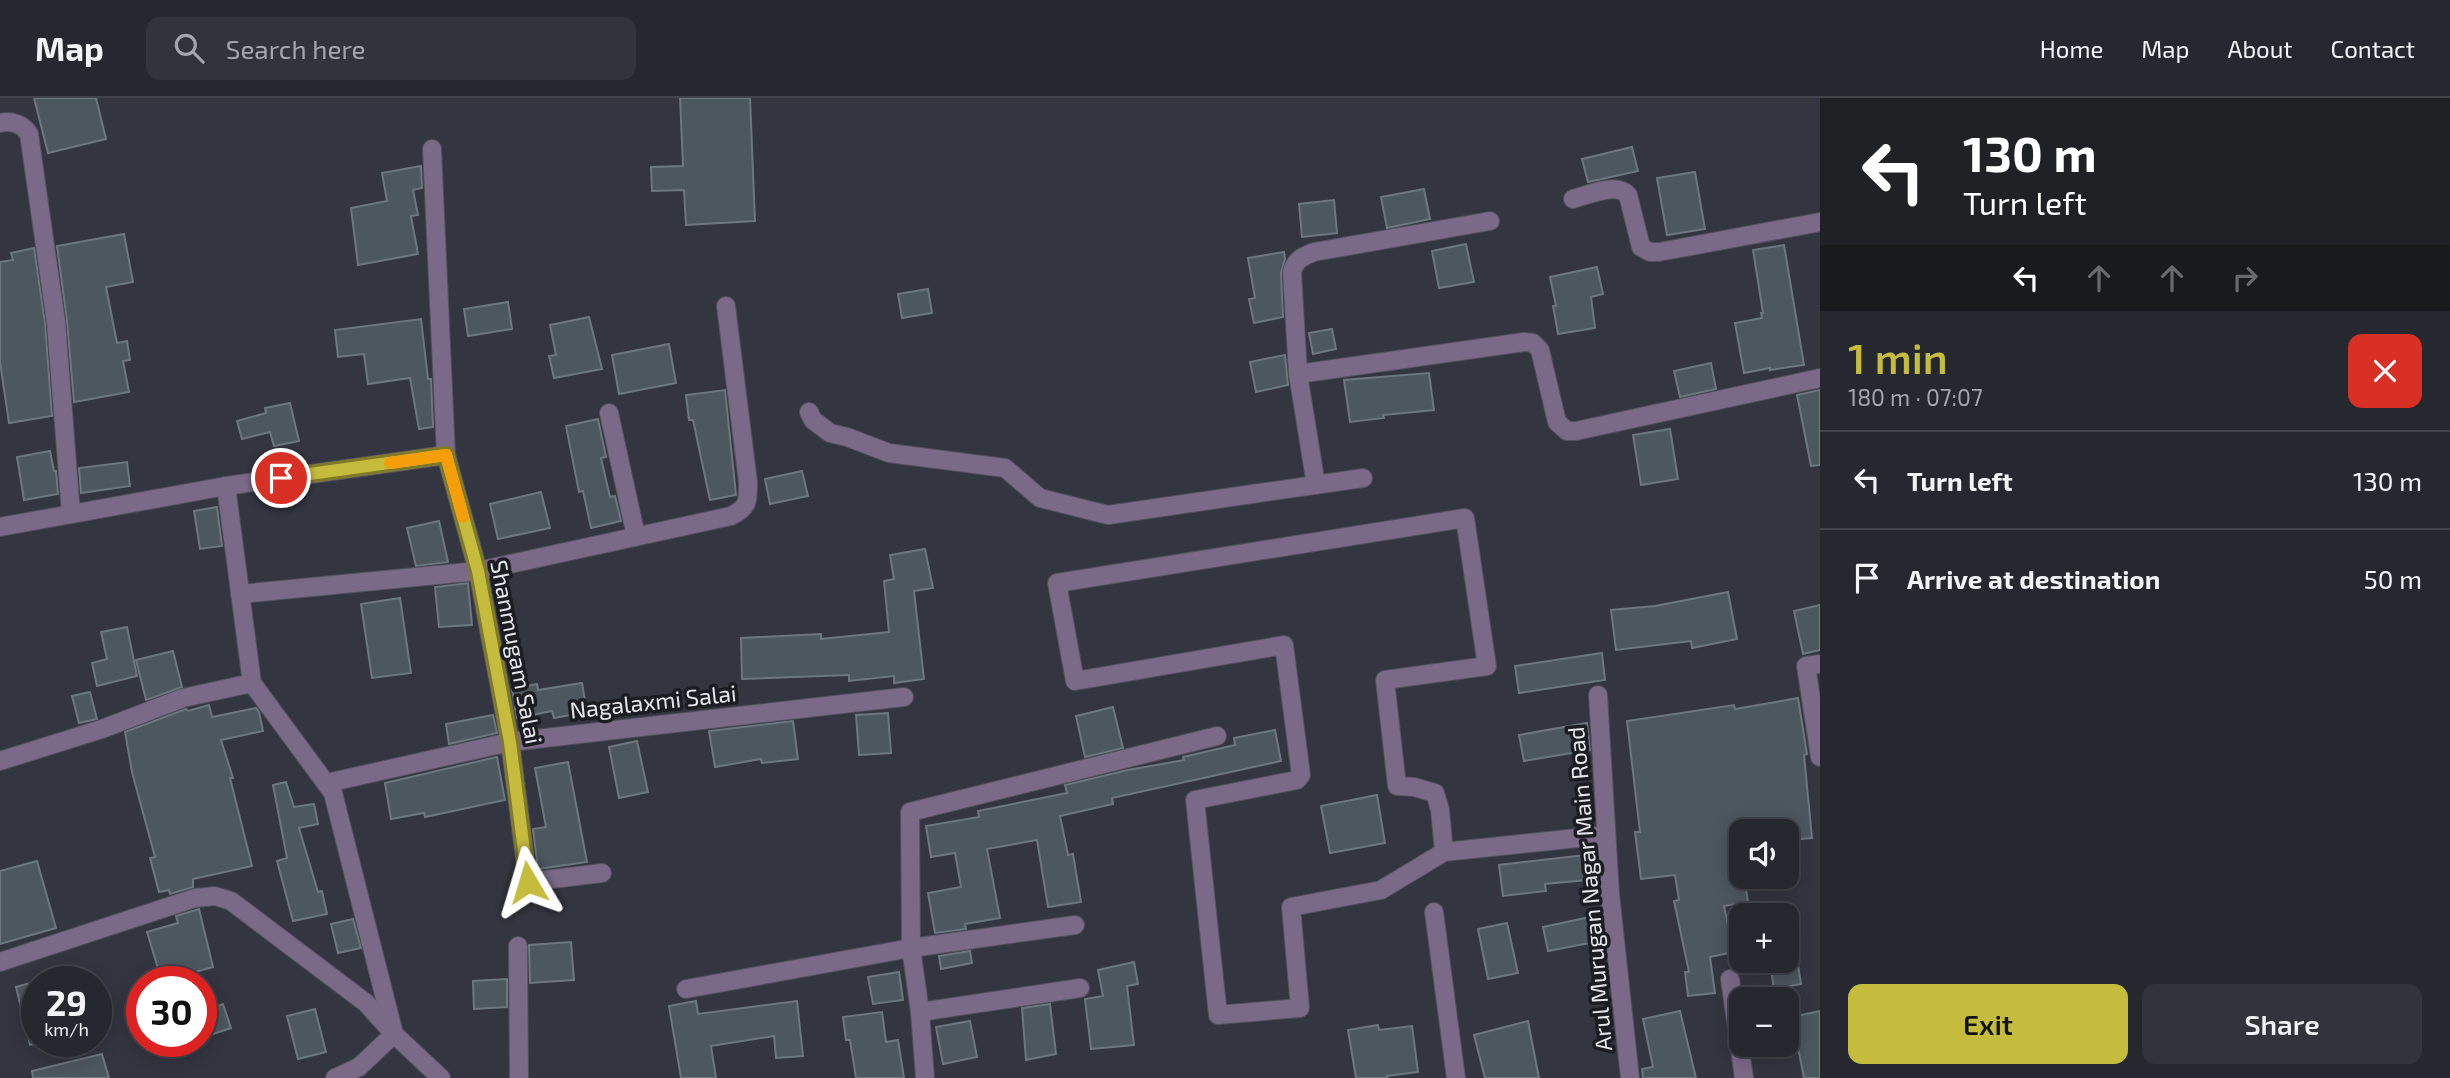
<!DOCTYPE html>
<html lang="en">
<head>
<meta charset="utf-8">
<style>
	:root { --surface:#262830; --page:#32343c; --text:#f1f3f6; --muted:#a4a6ab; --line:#42444c; --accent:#c5bc3d }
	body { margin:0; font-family:"Exo 2",sans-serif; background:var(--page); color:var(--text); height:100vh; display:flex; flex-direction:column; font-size:26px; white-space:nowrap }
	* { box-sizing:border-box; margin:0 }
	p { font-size:23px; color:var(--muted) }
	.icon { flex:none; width:38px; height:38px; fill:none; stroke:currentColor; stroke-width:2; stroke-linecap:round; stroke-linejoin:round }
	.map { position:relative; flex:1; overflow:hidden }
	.details { display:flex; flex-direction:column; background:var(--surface); width:630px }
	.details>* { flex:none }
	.hud { background:#202124; color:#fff; overflow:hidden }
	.fabs { position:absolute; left:1729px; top:721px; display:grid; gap:14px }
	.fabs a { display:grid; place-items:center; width:70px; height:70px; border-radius:14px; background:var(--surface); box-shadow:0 4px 18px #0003,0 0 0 2px var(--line); font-size:35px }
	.speed { position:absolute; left:21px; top:868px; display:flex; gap:14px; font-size:35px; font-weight:700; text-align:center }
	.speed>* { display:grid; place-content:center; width:91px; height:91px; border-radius:50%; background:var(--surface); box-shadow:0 4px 18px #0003,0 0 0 2px var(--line); line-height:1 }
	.speed small { font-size:18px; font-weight:400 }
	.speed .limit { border:10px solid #d22; background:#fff; color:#111 }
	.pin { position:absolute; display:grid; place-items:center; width:60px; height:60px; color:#fff; margin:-30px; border:4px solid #fff; border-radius:50%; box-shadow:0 2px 7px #0007 }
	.me { position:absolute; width:77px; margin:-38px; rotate:353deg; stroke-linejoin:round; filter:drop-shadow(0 0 5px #0008) }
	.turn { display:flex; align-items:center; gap:24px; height:147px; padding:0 28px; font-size:32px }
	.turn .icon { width:91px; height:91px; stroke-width:2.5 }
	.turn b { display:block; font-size:49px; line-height:60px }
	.lanes { display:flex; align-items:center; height:66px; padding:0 28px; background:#0003; justify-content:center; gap:35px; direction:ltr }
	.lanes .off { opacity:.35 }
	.round { display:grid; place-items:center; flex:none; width:74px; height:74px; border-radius:14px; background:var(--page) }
	.summary { display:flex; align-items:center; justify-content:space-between; height:119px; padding:0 28px }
	h1 { font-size:42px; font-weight:600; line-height:52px; color:var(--accent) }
	.cta { display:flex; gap:14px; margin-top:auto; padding:14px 28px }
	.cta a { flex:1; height:80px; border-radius:14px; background:var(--accent); color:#111; font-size:28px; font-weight:600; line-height:80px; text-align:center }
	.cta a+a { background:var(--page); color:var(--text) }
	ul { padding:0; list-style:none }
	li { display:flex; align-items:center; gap:21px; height:98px; padding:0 28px; border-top:2px solid var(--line) }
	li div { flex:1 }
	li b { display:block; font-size:26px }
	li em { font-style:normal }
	header { display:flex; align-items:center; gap:42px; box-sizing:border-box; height:98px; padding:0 35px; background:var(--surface); border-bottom:2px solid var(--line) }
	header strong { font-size:33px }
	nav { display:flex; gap:38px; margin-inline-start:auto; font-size:24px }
	.search { width:490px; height:63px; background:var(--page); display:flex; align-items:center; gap:18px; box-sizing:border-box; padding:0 24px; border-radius:14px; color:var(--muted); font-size:26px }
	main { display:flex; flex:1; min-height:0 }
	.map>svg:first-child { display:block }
</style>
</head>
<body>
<header>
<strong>Map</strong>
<div class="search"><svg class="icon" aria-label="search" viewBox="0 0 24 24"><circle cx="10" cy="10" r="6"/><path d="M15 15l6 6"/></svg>Search here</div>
<nav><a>Home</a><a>Map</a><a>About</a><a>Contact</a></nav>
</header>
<main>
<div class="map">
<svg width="1820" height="980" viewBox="0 0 1820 980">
	<rect width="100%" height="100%" fill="#333540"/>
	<!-- building -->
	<g fill="#4d5760" stroke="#6c7780" stroke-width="2">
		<polygon points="34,0 96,0 106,41 48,55"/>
		<polygon points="680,0 750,0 755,123 686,127 684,92 652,93 651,69 683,68"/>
		<polygon points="1632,49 1638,73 1588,84 1582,61"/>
		<polygon points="421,68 422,90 413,92 418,117 411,118 418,156 358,167 351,110 387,103 382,75"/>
		<polygon points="1695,74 1705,131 1667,137 1657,80"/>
		<polygon points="1424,91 1430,121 1387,130 1381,99"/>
		<polygon points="1334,102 1337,135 1302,139 1299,106"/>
		<polygon points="124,136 133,184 106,189 117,245 127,243 130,262 123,263 129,294 74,304 67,223 57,148"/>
		<polygon points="1466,146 1474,184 1439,190 1432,153"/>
		<polygon points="1784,147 1804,267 1770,272 1770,270 1744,275 1735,225 1762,220 1761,215 1763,215 1753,152"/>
		<polygon points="34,150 45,225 52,318 9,325 0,264 0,164 13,162 11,155"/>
		<polygon points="1284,154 1285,161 1281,175 1283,219 1254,225 1249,201 1255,200 1248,160"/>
		<polygon points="1597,169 1603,196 1591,199 1595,230 1558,236 1553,208 1556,208 1550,179"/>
		<polygon points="928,191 932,215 902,220 898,196"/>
		<polygon points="508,204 512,231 468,238 464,211"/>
		<polygon points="589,219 602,271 554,280 549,258 556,257 550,227"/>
		<polygon points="421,221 428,281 431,281 433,329 419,331 410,280 368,286 364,256 338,259 335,232"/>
		<polygon points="1332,231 1336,251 1313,256 1309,235"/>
		<polygon points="669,246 676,285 619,296 612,257"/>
		<polygon points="1285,257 1288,287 1256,294 1250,264"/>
		<polygon points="1711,265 1716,291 1680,299 1674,273"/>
		<polygon points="1429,275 1434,312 1383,317 1384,320 1350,324 1344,282"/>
		<polygon points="725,292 736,397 710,402 693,322 689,322 686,297"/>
		<polygon points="1820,292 1820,367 1811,368 1797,297"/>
		<polygon points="290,305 299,343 274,348 270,334 242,341 237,323 266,315 265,310"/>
		<polygon points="598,321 606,359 601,360 610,399 615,398 621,423 591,430 583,393 579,394 566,328"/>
		<polygon points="1670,331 1678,381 1641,387 1633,337"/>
		<polygon points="50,353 54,373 56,373 58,396 24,402 17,359"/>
		<polygon points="127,364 130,388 81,395 79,370"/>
		<polygon points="802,373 808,398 770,406 765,381"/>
		<polygon points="541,394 550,430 498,441 490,406"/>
		<polygon points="217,409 222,448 200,451 194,413"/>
		<polygon points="439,423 448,464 416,468 407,430"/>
		<polygon points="925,451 933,490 914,493 924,581 894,585 894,578 849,583 849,577 742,581 741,540 821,536 821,541 889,534 884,483 894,481 890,457"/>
		<polygon points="468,485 472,527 439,529 435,489"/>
		<polygon points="1728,494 1737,541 1692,550 1691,543 1616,552 1611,512 1655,508"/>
		<polygon points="400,500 411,575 372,580 361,506"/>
		<polygon points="1820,507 1820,552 1803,556 1794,513"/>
		<polygon points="127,529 137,578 97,588 92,565 107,561 101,534"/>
		<polygon points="173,553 182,589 146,602 136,562"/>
		<polygon points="1602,555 1605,582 1519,595 1515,568"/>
		<polygon points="582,585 587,614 554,620 552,613 517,620 512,591 537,586 538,592"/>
		<polygon points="90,594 97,621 79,625 72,598"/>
		<polygon points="1798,600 1807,656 1804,657 1812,740 1787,742 1787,733 1738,733 1741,779 1744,779 1748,804 1724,808 1734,854 1710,859 1715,895 1688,898 1685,874 1689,874 1674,803 1679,802 1675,777 1641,781 1635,734 1640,734 1627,623 1734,607 1735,611"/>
		<polygon points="209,607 212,619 256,610 259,614 263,633 221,642 233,680 230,680 252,768 193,781 193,789 170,796 169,792 159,794 150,760 155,759 132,674 125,634 186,611 188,613"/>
		<polygon points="1113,609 1123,650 1085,659 1076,618"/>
		<polygon points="888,615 891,655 859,657 856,617"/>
		<polygon points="493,617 497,635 449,646 446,626"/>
		<polygon points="793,623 798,661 762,665 761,661 715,669 709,633"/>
		<polygon points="1587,625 1590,652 1524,663 1519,637"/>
		<polygon points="1275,632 1281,663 1112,700 1113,706 1060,718 1068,757 1073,756 1081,804 1048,809 1037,742 987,751 1000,820 965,826 966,831 935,835 928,795 961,789 955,755 931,759 926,728 979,719 978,713 1067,695 1065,687 1128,672 1184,662 1183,659 1235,647 1234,640"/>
		<polygon points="637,643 648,694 619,700 609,649"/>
		<polygon points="497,659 505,702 425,719 424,715 391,721 385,685"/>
		<polygon points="568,664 587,764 538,771 533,731 546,729 535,670"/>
		<polygon points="286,684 294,709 314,706 318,726 299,730 318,794 322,793 327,816 293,823 277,763 287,760 273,687"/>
		<polygon points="1377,697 1385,745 1330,755 1321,708"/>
		<polygon points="1585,757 1587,782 1545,786 1546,793 1503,798 1499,767"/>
		<polygon points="37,763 56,830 0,846 0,773"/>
		<polygon points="199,811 213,869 184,877 186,884 162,884 147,834 178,825 176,818"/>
		<polygon points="1590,819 1595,844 1548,853 1543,829"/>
		<polygon points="353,821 361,850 338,855 331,826"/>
		<polygon points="1507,825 1518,875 1488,881 1478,831"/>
		<polygon points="571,844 574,882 530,885 529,847"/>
		<polygon points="970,853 972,865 941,871 939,858"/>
		<polygon points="1797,860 1801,886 1774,891 1770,865"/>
		<polygon points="1134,864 1138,886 1127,888 1134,947 1091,951 1085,901 1103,898 1098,872"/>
		<polygon points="899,874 903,902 873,906 868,879"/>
		<polygon points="507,881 507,909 474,911 473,883"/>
		<polygon points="37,883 37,946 30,947 16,889"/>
		<polygon points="696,903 698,916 797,903 803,958 776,960 774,938 711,948 716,980 681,980 669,908"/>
		<polygon points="223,906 231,930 213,936 205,913"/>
		<polygon points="1050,906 1056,956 1026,962 1022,910"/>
		<polygon points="315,911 326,954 298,961 287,918"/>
		<polygon points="1680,913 1696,980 1643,980 1642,971 1653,969 1643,921"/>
		<polygon points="1820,913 1820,980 1804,980 1792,919"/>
		<polygon points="882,914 886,944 898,942 904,980 856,980 850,942 846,942 843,919"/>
		<polygon points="970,923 977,959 943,966 936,929"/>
		<polygon points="1528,923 1539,980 1485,980 1474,937"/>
		<polygon points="1378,927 1379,932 1412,928 1418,974 1387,978 1387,980 1356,980 1348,932"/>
		<polygon points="102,956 109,980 33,980 32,973"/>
	</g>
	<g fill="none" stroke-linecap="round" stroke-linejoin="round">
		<defs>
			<g id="minor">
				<path d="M0,25C11,22 23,26 29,36L56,224L71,416"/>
				<polyline points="432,51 446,357 478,473 510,644 528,784 602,775"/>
				<path d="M1573,101C1588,97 1616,84 1628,97L1641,149L1650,154H1659L1820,124"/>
				<polyline points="1298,276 1524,244 1533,245 1540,252 1557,324 1567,333 1576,333 1820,280"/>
				<polyline points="809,314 813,322 830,335 847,339 889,355 1005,370 1040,400 1108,417 1363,380"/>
				<polyline points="609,315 636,438"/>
				<path d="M1316,387L1298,276L1292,174C1296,161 1302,159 1314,154L1490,123"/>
				<polyline points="226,388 252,585 333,695 394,936 359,969 335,980"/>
				<polyline points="0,429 226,388 446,357"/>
				<path d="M240,496L478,473L731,418C749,409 748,403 748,384L726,208"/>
				<polyline points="1820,566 1806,568 1820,659"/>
				<polyline points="1598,597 1610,796 1630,980"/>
				<polyline points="0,663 102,631 183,600 252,585"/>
				<polyline points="327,685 510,644 904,599"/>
				<polyline points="1444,754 1440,712 1435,695 1414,689 1397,688 1385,582 1487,568 1465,420 1057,485 1075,583 1284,547 1301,677 1297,682 1195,702 1218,917 1300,910 1291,809 1381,792 1444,754 1606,737"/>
				<polyline points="1434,814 1456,980"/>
				<polyline points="518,848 519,980"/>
				<polyline points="1730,881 1744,980"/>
				<polyline points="686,891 911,850 1075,827"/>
				<polyline points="920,914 1080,890"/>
				<polyline points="925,980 920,914 911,850 910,714 1217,638"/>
			</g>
			<polyline id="tertiary" points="0,864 195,800 215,798 231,803 366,905 394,936 441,980"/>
		</defs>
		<!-- minor casing -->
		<use href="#minor" stroke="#50515c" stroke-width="20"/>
		<!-- tertiary casing -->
		<use href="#tertiary" stroke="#50515c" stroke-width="20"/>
		<!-- minor -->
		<use href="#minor" stroke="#7b6a87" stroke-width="18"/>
		<!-- tertiary -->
		<use href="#tertiary" stroke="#7b6a87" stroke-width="18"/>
	</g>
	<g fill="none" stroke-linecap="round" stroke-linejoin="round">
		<defs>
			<polyline id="route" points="281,380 446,357 478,473 510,644 528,784"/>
		</defs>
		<!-- route casing -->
		<use href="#route" stroke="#807a28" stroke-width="18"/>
		<!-- route -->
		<use href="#route" stroke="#c5bc3d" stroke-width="12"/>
		<!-- slow -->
		<polyline stroke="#f59e0b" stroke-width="12" points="390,365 446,357 463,419"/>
	</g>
	<g text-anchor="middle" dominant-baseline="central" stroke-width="7" stroke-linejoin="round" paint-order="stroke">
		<!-- street labels -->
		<g font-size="23" fill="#e6e7ee" stroke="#1c1d22">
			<text transform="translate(517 554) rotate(79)">Shanmugam Salai</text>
			<text transform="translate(653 603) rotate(-6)">Nagalaxmi Salai</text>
			<text transform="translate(1589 791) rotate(-95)">Arul Murugan Nagar Main Road</text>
		</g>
	</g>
</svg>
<div class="fabs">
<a><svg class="icon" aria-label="sound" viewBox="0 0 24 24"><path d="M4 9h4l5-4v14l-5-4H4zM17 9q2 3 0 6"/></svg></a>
<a>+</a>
<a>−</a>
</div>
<div class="speed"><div>29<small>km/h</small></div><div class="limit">30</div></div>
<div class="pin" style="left:281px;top:380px;background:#d93025"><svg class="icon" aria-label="arrive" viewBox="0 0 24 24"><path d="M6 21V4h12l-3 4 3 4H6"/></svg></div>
<svg class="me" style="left:528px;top:784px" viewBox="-20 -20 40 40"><path d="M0-17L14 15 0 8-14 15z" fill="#c5bc3d" stroke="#fff" stroke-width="4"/></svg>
</div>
<section class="details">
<div class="hud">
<div class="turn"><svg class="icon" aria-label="left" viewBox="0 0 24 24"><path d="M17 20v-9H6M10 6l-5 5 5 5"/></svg><div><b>130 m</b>Turn left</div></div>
<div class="lanes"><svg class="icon" aria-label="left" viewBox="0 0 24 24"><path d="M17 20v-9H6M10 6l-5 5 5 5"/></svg><svg class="icon off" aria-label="ahead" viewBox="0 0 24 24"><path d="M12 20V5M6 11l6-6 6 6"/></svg><svg class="icon off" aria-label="ahead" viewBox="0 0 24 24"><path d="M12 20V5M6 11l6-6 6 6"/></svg><svg class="icon off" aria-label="right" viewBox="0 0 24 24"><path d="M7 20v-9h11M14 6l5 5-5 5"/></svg></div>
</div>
<div class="summary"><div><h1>1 min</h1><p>180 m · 07:07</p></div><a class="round" style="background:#d93025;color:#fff"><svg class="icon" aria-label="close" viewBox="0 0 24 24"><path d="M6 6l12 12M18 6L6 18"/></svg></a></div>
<ul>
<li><svg class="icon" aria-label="left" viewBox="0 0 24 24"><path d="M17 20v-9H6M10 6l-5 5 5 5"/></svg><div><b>Turn left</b></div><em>130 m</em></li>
<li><svg class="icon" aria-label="arrive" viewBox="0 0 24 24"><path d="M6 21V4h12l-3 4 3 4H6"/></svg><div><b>Arrive at destination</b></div><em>50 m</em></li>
</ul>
<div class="cta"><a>Exit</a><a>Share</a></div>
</section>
</main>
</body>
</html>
